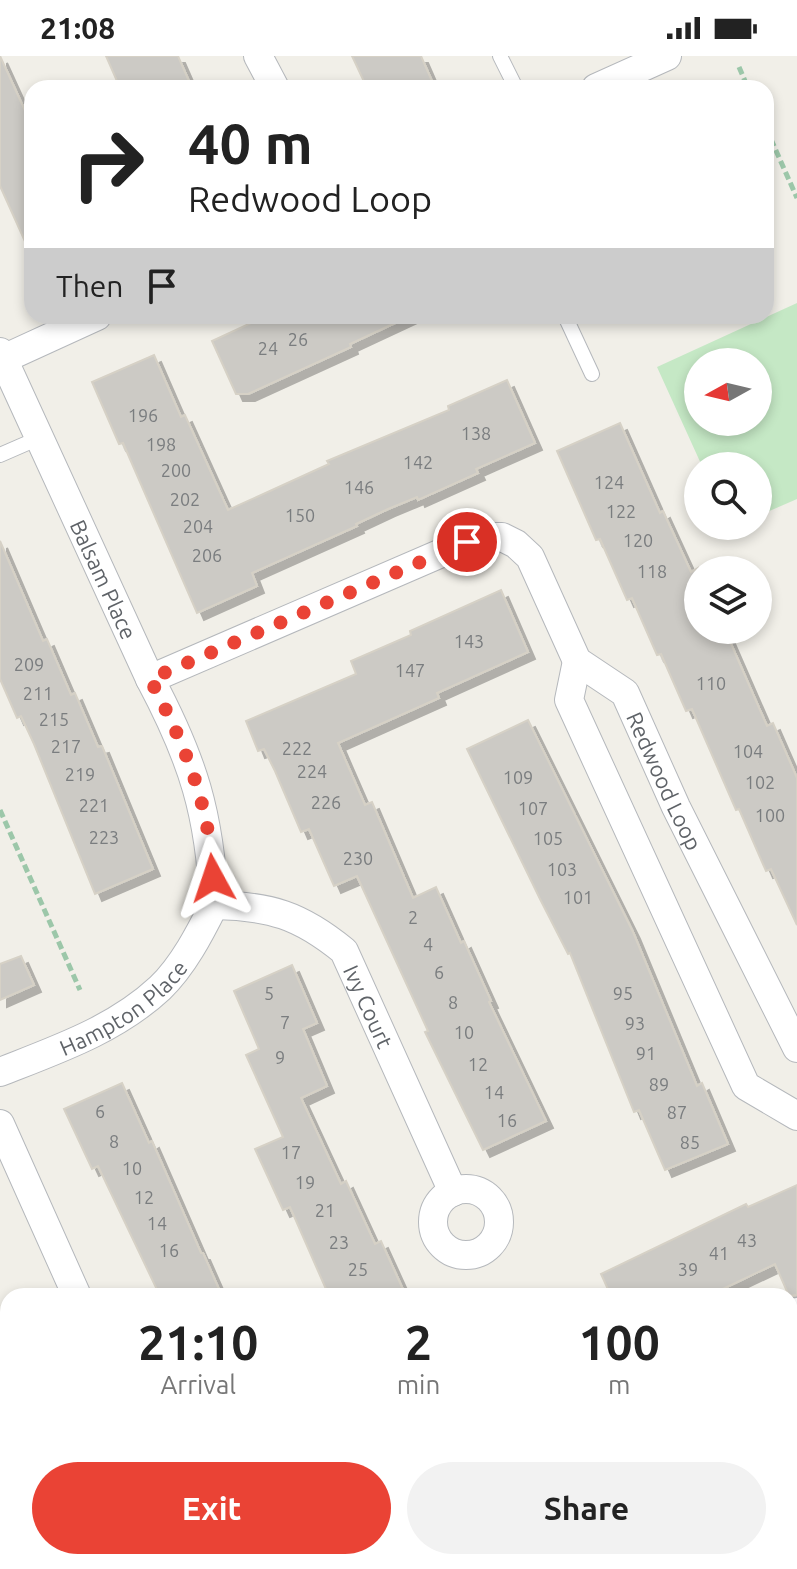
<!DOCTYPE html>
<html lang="en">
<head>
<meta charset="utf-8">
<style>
	:root { --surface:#fff; --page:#f2f2f2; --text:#222; --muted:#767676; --accent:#ea4335 }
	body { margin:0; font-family:Ubuntu,sans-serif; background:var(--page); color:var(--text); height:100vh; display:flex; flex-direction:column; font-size:30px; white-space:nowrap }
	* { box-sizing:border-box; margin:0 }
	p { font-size:26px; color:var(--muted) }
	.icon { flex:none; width:44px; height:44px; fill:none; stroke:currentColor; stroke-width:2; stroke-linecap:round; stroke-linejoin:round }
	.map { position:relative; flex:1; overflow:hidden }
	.details { position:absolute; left:0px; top:1232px; width:798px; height:282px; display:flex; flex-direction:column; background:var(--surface); border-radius:24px 24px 0 0; box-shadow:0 4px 12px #0003 }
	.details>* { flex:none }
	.hud { position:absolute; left:24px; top:24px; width:750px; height:244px; border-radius:24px; box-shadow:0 4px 12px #0003; background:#fff; color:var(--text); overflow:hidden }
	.needle { width:52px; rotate:262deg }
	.buttons { position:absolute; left:684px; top:292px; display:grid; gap:16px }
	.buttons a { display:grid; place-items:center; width:88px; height:88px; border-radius:50%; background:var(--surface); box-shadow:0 4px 12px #0003; font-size:40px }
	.pin { position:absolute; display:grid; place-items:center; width:68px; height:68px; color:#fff; margin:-34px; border:4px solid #fff; border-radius:50%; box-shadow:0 2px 8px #0007 }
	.me { position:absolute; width:88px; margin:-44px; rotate:355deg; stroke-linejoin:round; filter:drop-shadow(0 0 6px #0008) }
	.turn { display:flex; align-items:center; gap:28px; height:168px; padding:0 32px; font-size:36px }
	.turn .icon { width:104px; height:104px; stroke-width:2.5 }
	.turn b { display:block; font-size:56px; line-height:68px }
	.then { display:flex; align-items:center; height:76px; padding:0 32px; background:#0003; gap:16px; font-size:30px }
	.eta { display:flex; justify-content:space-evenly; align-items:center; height:136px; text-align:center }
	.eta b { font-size:48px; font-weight:600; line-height:56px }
	.primary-button { display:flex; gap:16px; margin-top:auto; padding:16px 32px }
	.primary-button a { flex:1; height:92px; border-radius:48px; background:var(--accent); color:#fff; font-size:32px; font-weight:600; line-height:92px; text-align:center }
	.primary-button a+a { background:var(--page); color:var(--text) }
	.status { display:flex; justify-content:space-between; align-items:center; height:56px; padding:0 40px; background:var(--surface); direction:ltr }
	.status svg { height:22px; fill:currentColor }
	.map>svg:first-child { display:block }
</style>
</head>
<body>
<div class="status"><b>21:08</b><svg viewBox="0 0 49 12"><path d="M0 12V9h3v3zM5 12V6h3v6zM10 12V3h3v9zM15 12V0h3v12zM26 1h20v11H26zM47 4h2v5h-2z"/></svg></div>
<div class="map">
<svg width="797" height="1513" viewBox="0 0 797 1513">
	<defs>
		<filter id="shadow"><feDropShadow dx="7" dy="7" stdDeviation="0" flood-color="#0004"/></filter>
	</defs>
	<rect width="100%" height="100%" fill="#f1efe8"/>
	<!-- green -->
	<path fill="#c5e8c5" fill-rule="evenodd" d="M797,247V443L758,460V410H702L657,311ZM698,306H758V366H698Z"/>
	<!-- building -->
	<g fill="#cccac5" stroke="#d6d1c6" stroke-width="2" filter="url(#shadow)">
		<polygon points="0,0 32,70 32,201 0,130"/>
		<polygon points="106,0 178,0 192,32 120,32"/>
		<polygon points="352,0 421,0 435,32 367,32"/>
		<polygon points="266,260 410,260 350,288 351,291 248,338 236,338 212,285"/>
		<polygon points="154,299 181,361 185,359 228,454 329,408 327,405 449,354 448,350 507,324 535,387 476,413 478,417 418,444 417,441 388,453 356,468 357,470 252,517 257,530 197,557 123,387 119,388 92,326"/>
		<polygon points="620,367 660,457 663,455 691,516 698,512 698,574 725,574 767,670 773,667 797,722 797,869 771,813 766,815 739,753 736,754 692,653 686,655 661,598 657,599 632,542 627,544 600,483 596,484 557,395"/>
		<polygon points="0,485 43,585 47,583 71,639 75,637 98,691 102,690 153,813 95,838 34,688 21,660 17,662 0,623"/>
		<polygon points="501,534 528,596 437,637 439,642 338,687 365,749 372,746 413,842 436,831 461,887 464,885 491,945 489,946 546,1065 483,1094 425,976 428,975 357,820 334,830 309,773 301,776 275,715 264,693 258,695 246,665 356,618 351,605 411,579 410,575"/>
		<polygon points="528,664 633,876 697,1030 702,1027 728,1088 665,1114 639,1054 634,1056 570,897 568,898 540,843 467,693"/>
		<polygon points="21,900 34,929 0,944 0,908"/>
		<polygon points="292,909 317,967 303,973 327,1030 301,1042 341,1128 346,1125 375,1188 381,1185 406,1240 329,1240 290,1151 283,1154 255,1093 283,1081 246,999 259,993 234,935"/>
		<polygon points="122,1027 149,1087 152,1085 201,1197 203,1197 222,1240 160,1240 98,1110 92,1113 64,1053"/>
		<polygon points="797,1129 797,1239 789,1240 775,1208 708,1240 611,1240 601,1218 746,1148 748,1151"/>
	</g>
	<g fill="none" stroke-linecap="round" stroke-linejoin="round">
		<defs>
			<g id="lane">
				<polyline points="500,0 516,32"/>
				<polyline points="565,260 592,318"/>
				<polyline points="0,399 39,382"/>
				<polyline points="0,1477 8,1474"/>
			</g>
			<g id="street">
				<polyline points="258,0 275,32"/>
				<polyline points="596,32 667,0"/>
				<path id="s1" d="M0,296L150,623C193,704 210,758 214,849"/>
				<polyline points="3,303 97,260"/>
				<polyline points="577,605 569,644 746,1030 797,1060"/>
				<path id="s2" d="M150,623L467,486L484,481H502L516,488L530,501L577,605L625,637L676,751L797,992"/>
				<path id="s3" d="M214,849C270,850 300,859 344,895L453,1136"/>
				<path id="s4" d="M0,1016C56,994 115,974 160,932C183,910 200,877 214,849"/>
				<polyline points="0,1068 77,1240"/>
				<circle cx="466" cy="1166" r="33"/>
				<polyline points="790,1260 797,1256"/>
				<polyline points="790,1317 797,1314"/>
				<polyline points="195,1506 199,1513"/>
				<polyline points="296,1513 311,1506"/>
			</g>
		</defs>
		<!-- lane casing -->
		<use href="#lane" stroke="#b5b8bc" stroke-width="16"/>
		<!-- street casing -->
		<use href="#street" stroke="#b5b8bc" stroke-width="30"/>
		<!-- path -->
		<g stroke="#9cc7a9" stroke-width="5" stroke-dasharray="8 4" stroke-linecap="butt">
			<polyline points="739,11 748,32"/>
			<polyline points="766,72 797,142"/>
			<polyline points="0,754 80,934"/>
		</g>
		<!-- lane -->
		<use href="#lane" stroke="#fff" stroke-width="14"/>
		<!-- street -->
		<use href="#street" stroke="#fff" stroke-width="28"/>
	</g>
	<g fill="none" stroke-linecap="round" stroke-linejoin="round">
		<!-- route -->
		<path stroke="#ea4335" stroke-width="14" stroke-dasharray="0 25.2" d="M213,822C210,748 184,687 150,623L467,486"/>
	</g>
	<g text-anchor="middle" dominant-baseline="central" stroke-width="6" stroke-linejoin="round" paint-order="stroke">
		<!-- number labels -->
		<g font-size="18" fill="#7a7d7f">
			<text x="298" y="283">26</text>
			<text x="268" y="292">24</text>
			<text x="143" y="359">196</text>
			<text x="476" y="377">138</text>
			<text x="161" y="388">198</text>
			<text x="418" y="406">142</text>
			<text x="176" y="414">200</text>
			<text x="609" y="426">124</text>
			<text x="359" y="431">146</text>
			<text x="185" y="443">202</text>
			<text x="621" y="455">122</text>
			<text x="300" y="459">150</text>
			<text x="198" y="470">204</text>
			<text x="638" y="484">120</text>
			<text x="207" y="499">206</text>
			<text x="652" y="515">118</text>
			<text x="469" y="585">143</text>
			<text x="29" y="608">209</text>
			<text x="410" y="614">147</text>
			<text x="711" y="627">110</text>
			<text x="38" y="637">211</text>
			<text x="54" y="663">215</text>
			<text x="66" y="690">217</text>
			<text x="297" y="692">222</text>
			<text x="748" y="695">104</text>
			<text x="312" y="715">224</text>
			<text x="80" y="718">219</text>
			<text x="518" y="721">109</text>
			<text x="760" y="726">102</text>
			<text x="326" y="746">226</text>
			<text x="94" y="749">221</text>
			<text x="533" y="752">107</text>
			<text x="770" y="759">100</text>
			<text x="104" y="781">223</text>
			<text x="548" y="782">105</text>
			<text x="358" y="802">230</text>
			<text x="562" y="813">103</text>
			<text x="578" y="841">101</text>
			<text x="413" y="861">2</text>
			<text x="428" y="888">4</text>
			<text x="439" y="916">6</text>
			<text x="269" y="937">5</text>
			<text x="623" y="937">95</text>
			<text x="453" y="946">8</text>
			<text x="285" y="966">7</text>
			<text x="635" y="967">93</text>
			<text x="464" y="976">10</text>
			<text x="646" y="997">91</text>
			<text x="280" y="1001">9</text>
			<text x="478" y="1008">12</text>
			<text x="659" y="1028">89</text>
			<text x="494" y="1036">14</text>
			<text x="100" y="1055">6</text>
			<text x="677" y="1056">87</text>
			<text x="507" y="1064">16</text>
			<text x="114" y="1085">8</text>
			<text x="690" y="1086">85</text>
			<text x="291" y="1096">17</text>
			<text x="132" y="1112">10</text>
			<text x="305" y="1126">19</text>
			<text x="144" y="1141">12</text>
			<text x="325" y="1154">21</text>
			<text x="157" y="1167">14</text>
			<text x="747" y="1184">43</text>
			<text x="339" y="1186">23</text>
			<text x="169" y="1194">16</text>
			<text x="719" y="1197">41</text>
			<text x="358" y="1213">25</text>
			<text x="688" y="1213">39</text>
		</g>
		<!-- street labels -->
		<g font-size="22" fill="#5f6368" stroke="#fff">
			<text stroke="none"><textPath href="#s1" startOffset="250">Balsam Place</textPath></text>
			<text stroke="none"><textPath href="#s2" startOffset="684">Redwood Loop</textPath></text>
			<text stroke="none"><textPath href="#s4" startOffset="140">Hampton Place</textPath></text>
			<text stroke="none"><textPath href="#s3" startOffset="202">Ivy Court</textPath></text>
		</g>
	</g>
</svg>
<div class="buttons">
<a><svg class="needle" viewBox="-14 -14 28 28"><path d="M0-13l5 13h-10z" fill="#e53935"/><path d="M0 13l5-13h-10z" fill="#767676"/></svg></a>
<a><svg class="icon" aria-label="search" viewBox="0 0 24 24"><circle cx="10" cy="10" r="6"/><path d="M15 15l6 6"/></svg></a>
<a><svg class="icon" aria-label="layers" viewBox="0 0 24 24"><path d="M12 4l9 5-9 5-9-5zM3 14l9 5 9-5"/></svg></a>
</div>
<div class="pin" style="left:467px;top:486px;background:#d93025"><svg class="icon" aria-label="arrive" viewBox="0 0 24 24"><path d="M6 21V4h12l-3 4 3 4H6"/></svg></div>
<svg class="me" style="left:213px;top:822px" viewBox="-20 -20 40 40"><path d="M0-17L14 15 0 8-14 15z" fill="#ea4335" stroke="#fff" stroke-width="4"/></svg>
<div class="hud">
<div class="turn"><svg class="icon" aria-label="right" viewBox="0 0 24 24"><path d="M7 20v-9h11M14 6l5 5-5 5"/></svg><div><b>40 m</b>Redwood Loop</div></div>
<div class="then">Then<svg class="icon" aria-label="arrive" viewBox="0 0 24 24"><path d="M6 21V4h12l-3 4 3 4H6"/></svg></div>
</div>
<section class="details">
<div class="eta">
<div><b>21:10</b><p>Arrival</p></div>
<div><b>2</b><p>min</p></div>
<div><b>100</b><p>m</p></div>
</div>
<div class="primary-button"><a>Exit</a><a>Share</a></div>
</section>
</div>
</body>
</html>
